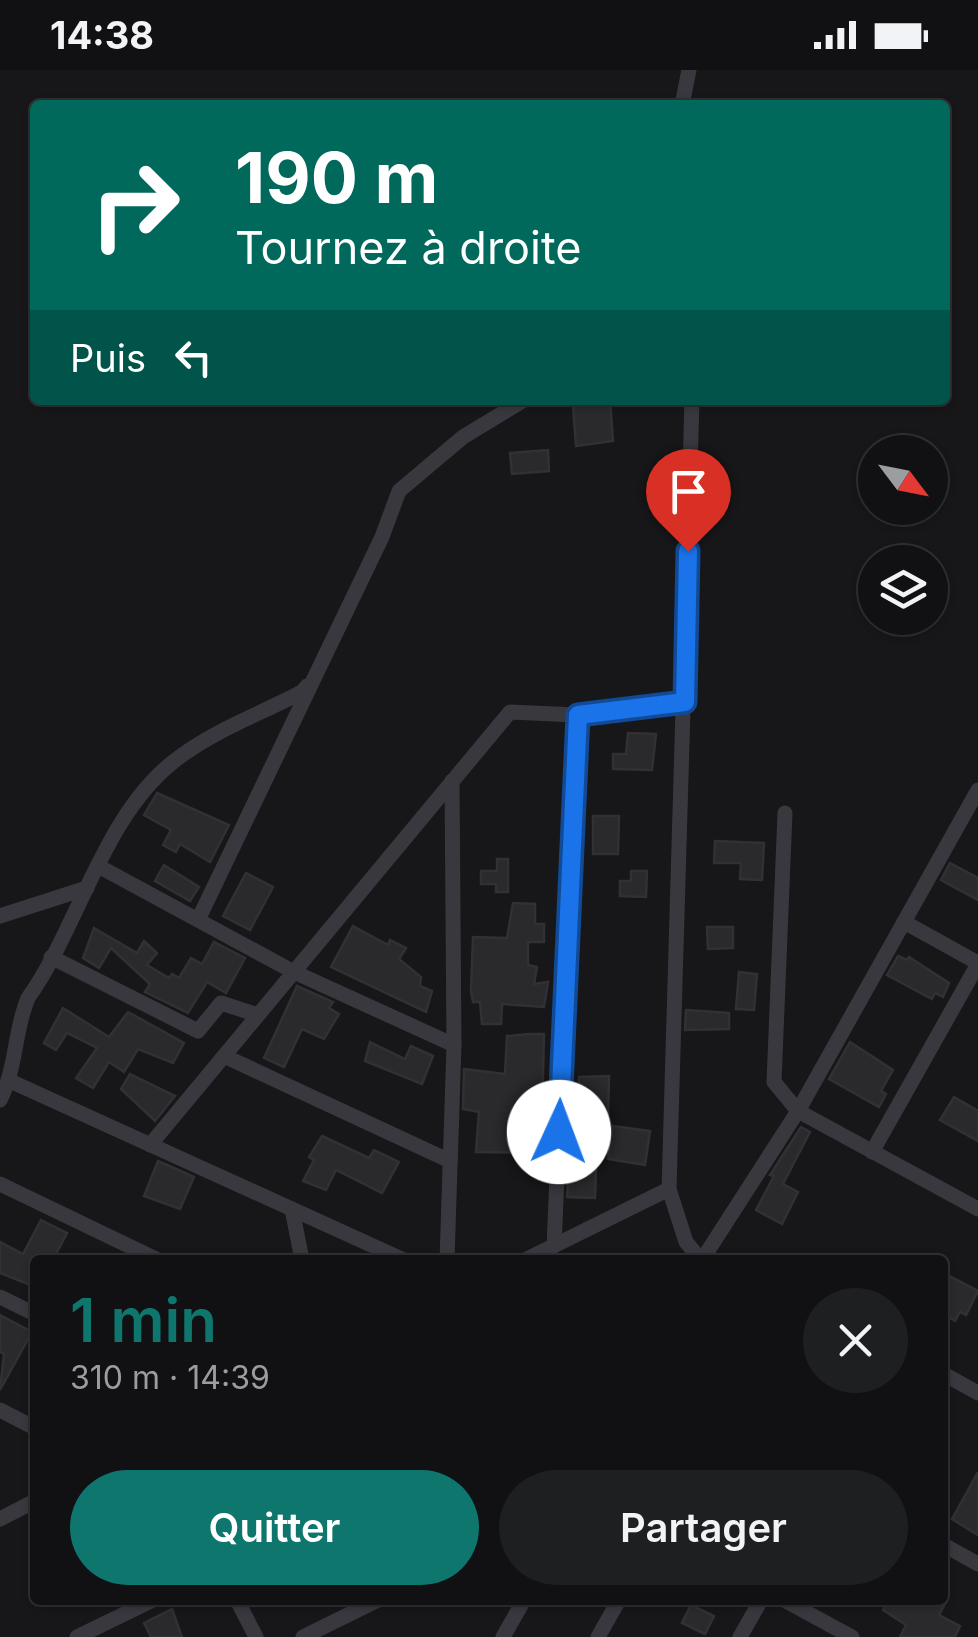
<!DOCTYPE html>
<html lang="fr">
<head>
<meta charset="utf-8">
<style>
	:root { --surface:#111113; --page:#1e1f21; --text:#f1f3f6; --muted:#9c9da0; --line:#303133; --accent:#0f766e }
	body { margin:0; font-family:Inter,sans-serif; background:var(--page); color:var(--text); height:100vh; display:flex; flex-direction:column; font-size:38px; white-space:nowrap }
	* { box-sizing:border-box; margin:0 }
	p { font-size:32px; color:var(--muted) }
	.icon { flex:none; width:55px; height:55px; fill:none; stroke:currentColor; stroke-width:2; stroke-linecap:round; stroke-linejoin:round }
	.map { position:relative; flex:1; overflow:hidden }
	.drawer { position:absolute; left:30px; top:1185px; width:918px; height:350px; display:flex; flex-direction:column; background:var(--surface); border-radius:10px; box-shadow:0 2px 8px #0004,0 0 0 2px var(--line) }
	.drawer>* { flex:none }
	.banner { position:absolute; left:30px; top:30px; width:920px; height:305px; border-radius:10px; box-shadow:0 2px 8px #0004,0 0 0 2px var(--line); background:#00695c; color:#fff; overflow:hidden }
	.needle { width:65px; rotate:122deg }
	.tools { position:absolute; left:858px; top:365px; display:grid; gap:20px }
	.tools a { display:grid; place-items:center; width:90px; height:90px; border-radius:50%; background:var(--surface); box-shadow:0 2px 8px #0004,0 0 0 2px var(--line); font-size:50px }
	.pin { position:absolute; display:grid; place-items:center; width:85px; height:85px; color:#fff; margin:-102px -42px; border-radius:50% 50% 50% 0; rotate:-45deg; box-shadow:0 0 10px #0007 }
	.pin .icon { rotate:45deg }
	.me { position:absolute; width:110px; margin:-55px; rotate:2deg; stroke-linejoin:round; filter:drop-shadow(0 0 8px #0008) }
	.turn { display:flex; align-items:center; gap:35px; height:210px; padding:0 40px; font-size:45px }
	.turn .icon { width:130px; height:130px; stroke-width:2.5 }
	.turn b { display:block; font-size:70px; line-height:85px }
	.then { display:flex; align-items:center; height:95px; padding:0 40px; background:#0003; gap:20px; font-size:38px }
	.round { display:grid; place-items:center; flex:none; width:105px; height:105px; border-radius:52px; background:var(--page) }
	.headline { display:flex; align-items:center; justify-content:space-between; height:170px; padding:0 40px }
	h1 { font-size:60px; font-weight:600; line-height:75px; color:var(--accent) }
	.cta { display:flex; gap:20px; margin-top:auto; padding:20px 40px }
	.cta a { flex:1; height:115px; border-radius:60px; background:var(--accent); color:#fff; font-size:40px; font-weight:600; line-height:115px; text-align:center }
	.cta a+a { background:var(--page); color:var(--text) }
	.status { display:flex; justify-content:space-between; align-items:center; height:70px; padding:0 50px; background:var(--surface); direction:ltr }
	.status svg { height:28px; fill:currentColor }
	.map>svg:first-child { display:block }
</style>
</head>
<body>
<div class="status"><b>14:38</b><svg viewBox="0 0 49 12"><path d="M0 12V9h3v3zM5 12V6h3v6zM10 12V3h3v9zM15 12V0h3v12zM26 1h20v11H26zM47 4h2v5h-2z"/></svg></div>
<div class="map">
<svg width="978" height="1567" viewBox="0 0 978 1567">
	<rect width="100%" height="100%" fill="#171719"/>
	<!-- building -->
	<g fill="#2a2a2d" stroke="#313135" stroke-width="2.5">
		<polygon points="592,330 610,330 613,371 576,376 573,335"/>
		<polygon points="548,380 549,401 512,404 510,383"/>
		<polygon points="628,663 656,664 652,700 613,699 613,684 626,684"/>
		<polygon points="157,723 229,755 210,792 180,774 176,782 163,775 171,760 144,745"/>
		<polygon points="593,746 619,746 618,784 593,784"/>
		<polygon points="715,771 764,773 762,810 740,809 741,793 714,793"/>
		<polygon points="497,789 508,789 508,822 496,822 496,814 481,814 481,801 497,801"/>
		<polygon points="950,793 978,808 978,830 941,810"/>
		<polygon points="164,795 199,817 190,831 155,811"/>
		<polygon points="631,801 647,801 646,827 620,826 620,811 631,811"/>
		<polygon points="246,803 273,817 250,860 223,846"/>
		<polygon points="513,833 535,834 535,854 544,854 544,872 528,872 528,895 537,897 534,914 548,912 544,937 502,934 501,954 482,954 480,932 473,932 471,921 473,867 507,868"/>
		<polygon points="353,856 388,875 390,870 406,878 399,889 421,907 420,916 432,921 426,942 331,897"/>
		<polygon points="707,857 733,857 733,878 708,879"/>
		<polygon points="94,858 137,883 144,871 157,883 147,895 169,908 172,904 179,908 191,888 202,894 214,872 245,888 226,923 207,912 188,943 145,922 150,914 111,878 99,898 83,888"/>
		<polygon points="898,886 907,890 909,887 949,913 943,927 935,923 932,929 887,905"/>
		<polygon points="739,902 757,904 754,940 736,939"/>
		<polygon points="297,916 333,932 329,938 339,944 324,969 302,959 284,997 264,988"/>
		<polygon points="63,938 109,967 128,942 184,973 173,993 138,979 124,1002 109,992 93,1018 76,1008 97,978 67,963 56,980 44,973"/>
		<polygon points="686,940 729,943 729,959 685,960"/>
		<polygon points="529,964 544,964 541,1083 476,1082 479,1042 463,1039 464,999 505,1004 507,966"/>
		<polygon points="370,972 405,989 411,976 433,986 422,1014 365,991"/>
		<polygon points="850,972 893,1000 881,1021 886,1024 879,1037 829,1009"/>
		<polygon points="130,1004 175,1026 155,1051 121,1019"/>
		<polygon points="609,1006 608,1048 578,1047 579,1007"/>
		<polygon points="954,1027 978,1041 978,1071 940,1050"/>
		<polygon points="613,1056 650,1061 645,1095 608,1089"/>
		<polygon points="801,1057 810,1062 783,1114 798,1122 782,1154 756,1140 774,1106 770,1105"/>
		<polygon points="322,1066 369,1088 374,1080 399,1092 382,1123 336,1100 326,1120 303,1111 314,1090 309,1087"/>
		<polygon points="158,1091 194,1107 180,1139 144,1126"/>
		<polygon points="569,1098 596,1099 595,1128 567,1127"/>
		<polygon points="41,1150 67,1163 53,1190 35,1190 35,1217 0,1203 0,1172 23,1184"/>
		<polygon points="942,1202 978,1221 966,1245 960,1242 955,1251 950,1248 942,1260 948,1229 942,1226"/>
		<polygon points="0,1245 32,1262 0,1320 4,1284 0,1282"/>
		<polygon points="978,1402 978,1465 952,1449"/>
		<polygon points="890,1530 947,1530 939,1545 960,1556 955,1567 900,1567 906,1555 883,1540"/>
		<polygon points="691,1535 714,1546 705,1564 682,1553"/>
		<polygon points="172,1539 182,1567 151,1567 144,1553"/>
	</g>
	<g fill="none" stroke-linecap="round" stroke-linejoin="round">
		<!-- street -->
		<g stroke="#38383e" stroke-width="15">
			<polyline points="682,35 689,0"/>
			<polyline points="692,330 669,1119 686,1172 701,1190"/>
			<polyline points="785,743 774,1012 798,1041 978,1139"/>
			<polyline points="100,797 294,902 454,975"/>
			<polyline points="0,846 87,818"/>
			<polyline points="198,850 382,467 399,421 463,367 524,330"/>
			<polyline points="904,852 978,893"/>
			<polyline points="51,887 198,961 221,933 258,945"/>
			<polyline points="224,986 450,1091"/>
			<polyline points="10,1011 404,1190"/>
			<path d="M0,1030C17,997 14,961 28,928C78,858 103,747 173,692C212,661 258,645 302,622L307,616"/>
			<polyline points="150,1075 510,642 577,645 685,632"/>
			<polyline points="872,1082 978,894"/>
			<polyline points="0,1114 158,1190"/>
			<polyline points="292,1139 302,1190"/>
			<polyline points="554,1176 577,645"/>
			<polyline points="447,1190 454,975 452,711"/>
			<polyline points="525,1190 669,1119"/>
			<polyline points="702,1190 798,1041 978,720"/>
			<polyline points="0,1227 35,1244"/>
			<polyline points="942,1303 978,1323"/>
			<polyline points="0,1340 35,1358"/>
			<polyline points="0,1449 35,1431"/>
			<polyline points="942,1474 978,1494"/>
			<polyline points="237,1530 256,1567"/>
			<polyline points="784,1530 852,1567"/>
			<polyline points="77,1567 153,1530"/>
			<polyline points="303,1567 378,1530"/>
			<polyline points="503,1567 524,1530"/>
			<polyline points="598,1567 619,1530"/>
			<polyline points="740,1567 761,1530"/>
		</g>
	</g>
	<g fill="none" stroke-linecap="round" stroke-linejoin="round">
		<defs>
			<polyline id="route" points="559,1062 578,645 685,632 688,481"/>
		</defs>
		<!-- route casing -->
		<use href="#route" stroke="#114b97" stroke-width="25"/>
		<!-- route -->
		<use href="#route" stroke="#1a73e8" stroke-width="18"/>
	</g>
</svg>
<div class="tools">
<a><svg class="needle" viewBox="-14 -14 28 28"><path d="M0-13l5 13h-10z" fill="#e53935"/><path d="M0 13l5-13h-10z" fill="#9c9da0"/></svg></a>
<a><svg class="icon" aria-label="layers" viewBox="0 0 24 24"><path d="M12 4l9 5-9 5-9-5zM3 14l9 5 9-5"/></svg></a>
</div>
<div class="pin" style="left:688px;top:481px;background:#d93025"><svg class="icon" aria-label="arrive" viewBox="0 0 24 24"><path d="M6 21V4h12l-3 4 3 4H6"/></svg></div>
<svg class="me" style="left:559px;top:1062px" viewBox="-20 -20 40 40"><circle r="19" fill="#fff"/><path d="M0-13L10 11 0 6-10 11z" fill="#1a73e8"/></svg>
<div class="banner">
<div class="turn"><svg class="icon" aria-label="right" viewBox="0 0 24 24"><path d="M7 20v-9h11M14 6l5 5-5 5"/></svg><div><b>190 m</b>Tournez à droite</div></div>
<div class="then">Puis<svg class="icon" aria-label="left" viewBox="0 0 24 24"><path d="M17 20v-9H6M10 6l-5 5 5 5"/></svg></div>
</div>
<section class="drawer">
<div class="headline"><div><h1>1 min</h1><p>310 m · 14:39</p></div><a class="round"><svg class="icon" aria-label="close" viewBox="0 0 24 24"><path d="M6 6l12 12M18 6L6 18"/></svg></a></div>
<div class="cta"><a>Quitter</a><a>Partager</a></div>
</section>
</div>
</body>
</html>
